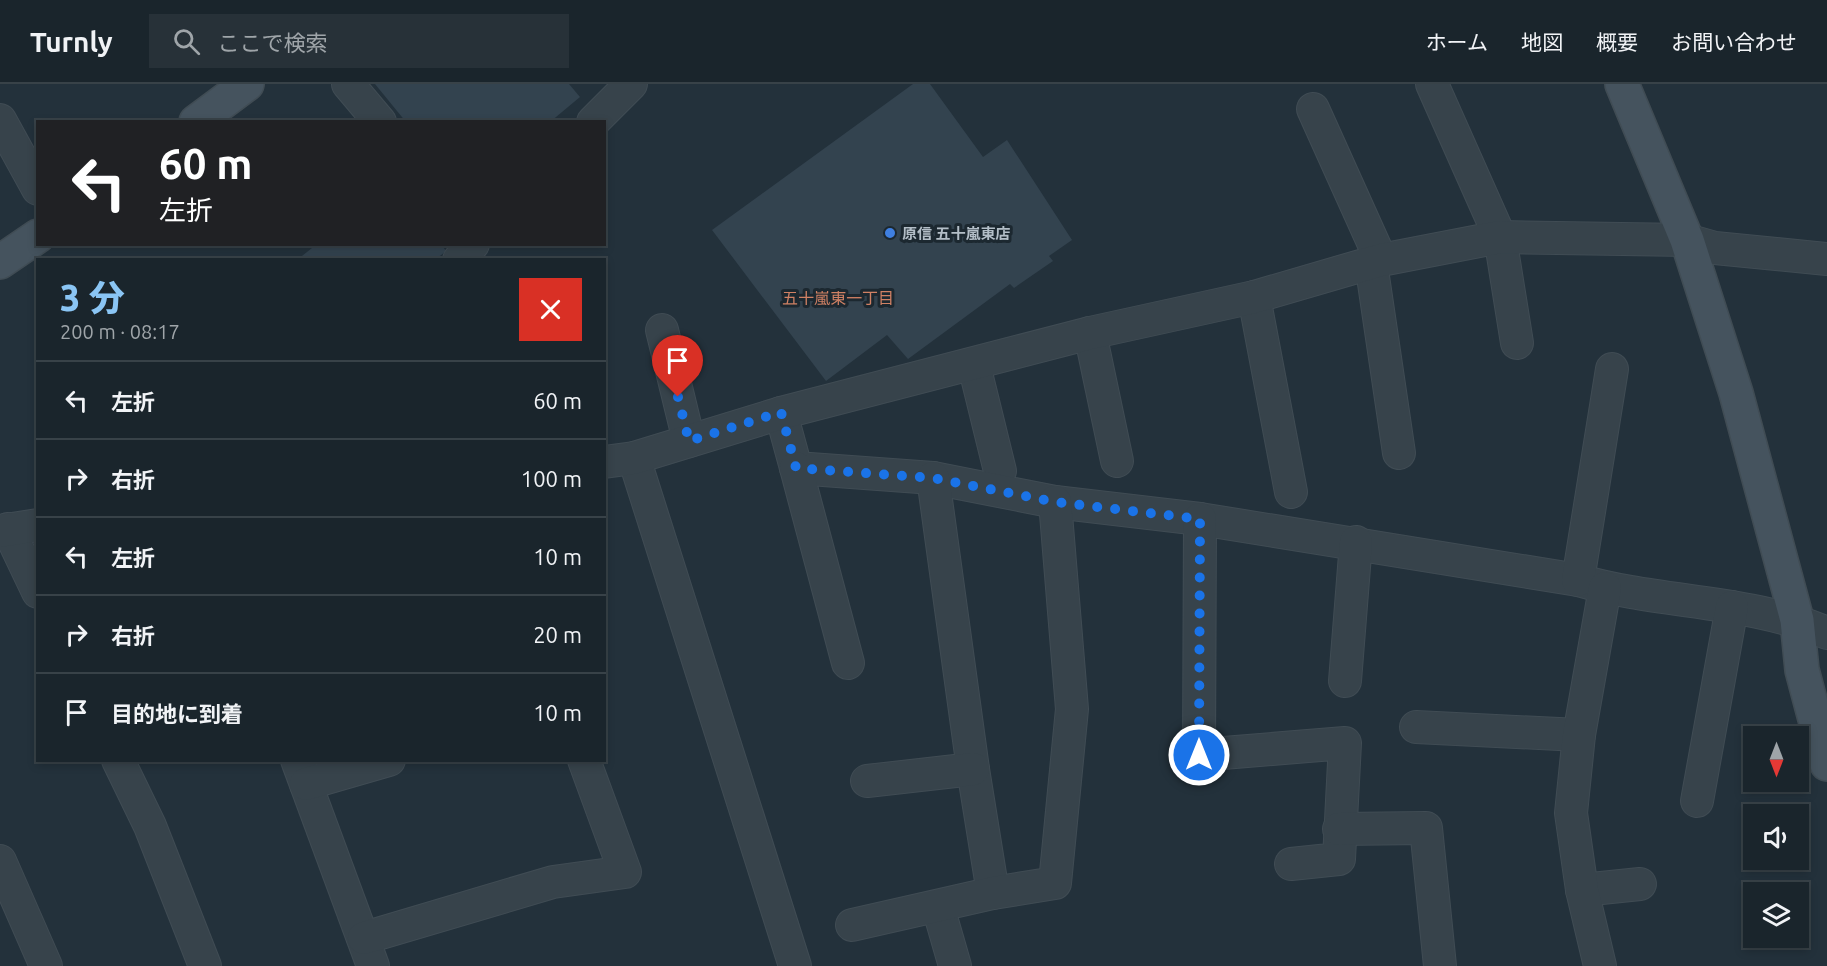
<!DOCTYPE html>
<html lang="ja">
<head>
<meta charset="utf-8">
<style>
	:root { --surface:#1a252c; --page:#273138; --text:#f1f3f6; --muted:#9fa5a9; --line:#384248; --accent:#8ac5f4 }
	body { margin:0; font-family:Ubuntu,"Noto Sans JP",sans-serif; background:var(--page); color:var(--text); height:100vh; display:flex; flex-direction:column; font-size:22px; white-space:nowrap }
	* { box-sizing:border-box; margin:0 }
	p { font-size:20px; color:var(--muted) }
	.icon { flex:none; width:33px; height:33px; fill:none; stroke:currentColor; stroke-width:2; stroke-linecap:round; stroke-linejoin:round }
	.map { position:relative; flex:1; overflow:hidden }
	.details { position:absolute; left:36px; top:174px; width:570px; height:504px; display:flex; flex-direction:column; background:var(--surface); border-radius:0px; box-shadow:0 3px 9px #0003,0 0 0 2px var(--line) }
	.details>* { flex:none }
	.guide { position:absolute; left:36px; top:36px; width:570px; height:126px; border-radius:0px; box-shadow:0 3px 9px #0003,0 0 0 2px var(--line); background:#202124; color:#fff; overflow:hidden }
	.needle { width:39px; rotate:180deg }
	.tools { position:absolute; left:1743px; top:642px; display:grid; gap:12px }
	.tools a { display:grid; place-items:center; width:66px; height:66px; border-radius:0px; background:var(--surface); box-shadow:0 3px 9px #0003,0 0 0 2px var(--line); font-size:30px }
	.pin { position:absolute; display:grid; place-items:center; width:51px; height:51px; color:#fff; margin:-62px -26px; border-radius:50% 50% 50% 0; rotate:-45deg; box-shadow:0 0 6px #0007 }
	.pin .icon { rotate:45deg }
	.me { position:absolute; width:66px; margin:-33px; rotate:0deg; stroke-linejoin:round; filter:drop-shadow(0 0 4px #0008) }
	.turn { display:flex; align-items:center; gap:21px; height:126px; padding:0 24px; font-size:27px }
	.turn .icon { width:78px; height:78px; stroke-width:2.5 }
	.turn b { display:block; font-size:42px; line-height:51px }
	.round { display:grid; place-items:center; flex:none; width:63px; height:63px; border-radius:0px; background:var(--page) }
	.head { display:flex; align-items:center; justify-content:space-between; height:102px; padding:0 24px }
	h1 { font-size:36px; font-weight:800; line-height:45px; color:var(--accent) }
	ul { padding:0; list-style:none }
	li { display:flex; align-items:center; gap:18px; height:78px; padding:0 24px; border-top:2px solid var(--line) }
	li div { flex:1 }
	li b { display:block; font-size:22px }
	li em { font-style:normal }
	header { display:flex; align-items:center; gap:36px; box-sizing:border-box; height:84px; padding:0 30px; background:var(--surface); border-bottom:2px solid var(--line) }
	header strong { font-size:28px }
	nav { display:flex; gap:33px; margin-inline-start:auto; font-size:21px }
	.search { width:420px; height:54px; background:var(--page); display:flex; align-items:center; gap:15px; box-sizing:border-box; padding:0 21px; border-radius:0px; color:var(--muted); font-size:22px }
	.map>svg:first-child { display:block }
</style>
</head>
<body>
<header>
<strong>Turnly</strong>
<div class="search"><svg class="icon" aria-label="search" viewBox="0 0 24 24"><circle cx="10" cy="10" r="6"/><path d="M15 15l6 6"/></svg>ここで検索</div>
<nav><a>ホーム</a><a>地図</a><a>概要</a><a>お問い合わせ</a></nav>
</header>
<div class="map">
<svg width="1827" height="882" viewBox="0 0 1827 882">
	<rect width="100%" height="100%" fill="#23313b"/>
	<!-- building -->
	<g fill="#33434f">
		<polygon points="375,0 569,0 580,13 550,38 406,38"/>
		<polygon points="913,0 930,0 983,73 1007,56 1072,156 1049,172 1053,177 1014,204 1010,200 908,275 887,251 826,297 712,146"/>
		<polygon points="317,160 441,160 446,167 435,176 297,176"/>
	</g>
	<g fill="none" stroke-linecap="round" stroke-linejoin="round">
		<defs>
			<g id="street">
				<polyline points="348,0 380,38"/>
				<polyline points="1432,0 1500,153 1517,259"/>
				<polyline points="1313,25 1381,176"/>
				<polyline points="0,36 38,105"/>
				<polyline points="593,38 631,0"/>
				<polyline points="459,176 473,160"/>
				<polyline points="1371,179 1399,369"/>
				<polyline points="1254,213 1291,408"/>
				<polyline points="662,246 689,357"/>
				<polyline points="1090,249 1117,377"/>
				<polyline points="974,281 1000,387"/>
				<path d="M781,329L796,384L933,394L1055,418L1200,435L1578,496C1660,520 1748,515 1827,549"/>
				<polyline points="634,374 795,882"/>
				<polyline points="604,378 634,374 781,329 1090,249 1254,213 1381,176 1500,153 1687,156 1715,164 1827,175"/>
				<polyline points="796,384 848,579"/>
				<polyline points="933,394 973,685 993,809"/>
				<polyline points="1200,435 1199,671 1345,659 1339,775 1291,780"/>
				<polyline points="8,445 38,508"/>
				<polyline points="0,447 38,441"/>
				<polyline points="1578,496 1612,285"/>
				<polyline points="1345,597 1356,458"/>
				<polyline points="1416,643 1579,651"/>
				<polyline points="118,676 150,742 205,882"/>
				<polyline points="297,676 373,882"/>
				<polyline points="867,697 973,685"/>
				<polyline points="306,700 389,676"/>
				<polyline points="1697,717 1732,523"/>
				<polyline points="1339,745 1426,744 1440,882"/>
				<polyline points="0,777 46,882"/>
				<polyline points="1582,806 1640,800"/>
				<polyline points="938,823 955,882"/>
				<polyline points="852,841 993,809 1055,799 1072,625 1055,418"/>
				<polyline points="364,854 553,798 625,788 584,676"/>
				<polyline points="1600,882 1582,806 1571,729 1579,651 1605,504"/>
			</g>
			<g id="secondary">
				<polyline points="1622,0 1687,156 1736,309 1797,536 1802,586 1827,680"/>
				<polyline points="196,38 247,0"/>
				<polyline points="0,178 38,152"/>
			</g>
		</defs>
		<!-- street casing -->
		<use href="#street" stroke="#404c54" stroke-width="34"/>
		<!-- secondary casing -->
		<use href="#secondary" stroke="#404c54" stroke-width="36"/>
		<!-- street -->
		<use href="#street" stroke="#37434b" stroke-width="32"/>
		<!-- secondary -->
		<use href="#secondary" stroke="#45535e" stroke-width="33"/>
	</g>
	<g fill="none" stroke-linecap="round" stroke-linejoin="round">
		<!-- route -->
		<polyline stroke="#1a73e8" stroke-width="10" stroke-dasharray="0 18" points="678,313 689,357 781,328 796,384 933,394 1055,418 1200,435 1199,671"/>
	</g>
	<!-- markers -->
	<circle fill="#3f7fe0" stroke="#1c2830" stroke-width="2" cx="890" cy="149" r="6"/>
	<g text-anchor="middle" dominant-baseline="central" stroke-width="6" stroke-linejoin="round" paint-order="stroke">
		<!-- poi labels -->
		<g font-size="15" font-weight="bold" fill="#b3bec7" stroke="#1c2830" text-anchor="start">
			<text x="902" y="149">原信 五十嵐東店</text>
		</g>
		<!-- neighbourhood labels -->
		<g font-size="16" fill="#d08164" stroke="#1c2830">
			<text x="838" y="214">五十嵐東一丁目</text>
		</g>
	</g>
</svg>
<div class="tools">
<a><svg class="needle" viewBox="-14 -14 28 28"><path d="M0-13l5 13h-10z" fill="#e53935"/><path d="M0 13l5-13h-10z" fill="#9fa5a9"/></svg></a>
<a><svg class="icon" aria-label="sound" viewBox="0 0 24 24"><path d="M4 9h4l5-4v14l-5-4H4zM17 9q2 3 0 6"/></svg></a>
<a><svg class="icon" aria-label="layers" viewBox="0 0 24 24"><path d="M12 4l9 5-9 5-9-5zM3 14l9 5 9-5"/></svg></a>
</div>
<div class="pin" style="left:678px;top:313px;background:#d93025"><svg class="icon" aria-label="arrive" viewBox="0 0 24 24"><path d="M6 21V4h12l-3 4 3 4H6"/></svg></div>
<svg class="me" style="left:1199px;top:671px" viewBox="-20 -20 40 40"><circle r="17" fill="#1a73e8" stroke="#fff" stroke-width="3"/><path d="M0-11L8 9 0 5-8 9z" fill="#fff"/></svg>
<div class="guide">
<div class="turn"><svg class="icon" aria-label="left" viewBox="0 0 24 24"><path d="M17 20v-9H6M10 6l-5 5 5 5"/></svg><div><b>60 m</b>左折</div></div>
</div>
<section class="details">
<div class="head"><div><h1>3 分</h1><p>200 m · 08:17</p></div><a class="round" style="background:#d93025;color:#fff"><svg class="icon" aria-label="close" viewBox="0 0 24 24"><path d="M6 6l12 12M18 6L6 18"/></svg></a></div>
<ul>
<li><svg class="icon" aria-label="left" viewBox="0 0 24 24"><path d="M17 20v-9H6M10 6l-5 5 5 5"/></svg><div><b>左折</b></div><em>60 m</em></li>
<li><svg class="icon" aria-label="right" viewBox="0 0 24 24"><path d="M7 20v-9h11M14 6l5 5-5 5"/></svg><div><b>右折</b></div><em>100 m</em></li>
<li><svg class="icon" aria-label="left" viewBox="0 0 24 24"><path d="M17 20v-9H6M10 6l-5 5 5 5"/></svg><div><b>左折</b></div><em>10 m</em></li>
<li><svg class="icon" aria-label="right" viewBox="0 0 24 24"><path d="M7 20v-9h11M14 6l5 5-5 5"/></svg><div><b>右折</b></div><em>20 m</em></li>
<li><svg class="icon" aria-label="arrive" viewBox="0 0 24 24"><path d="M6 21V4h12l-3 4 3 4H6"/></svg><div><b>目的地に到着</b></div><em>10 m</em></li>
</ul>
</section>
</div>
</body>
</html>
